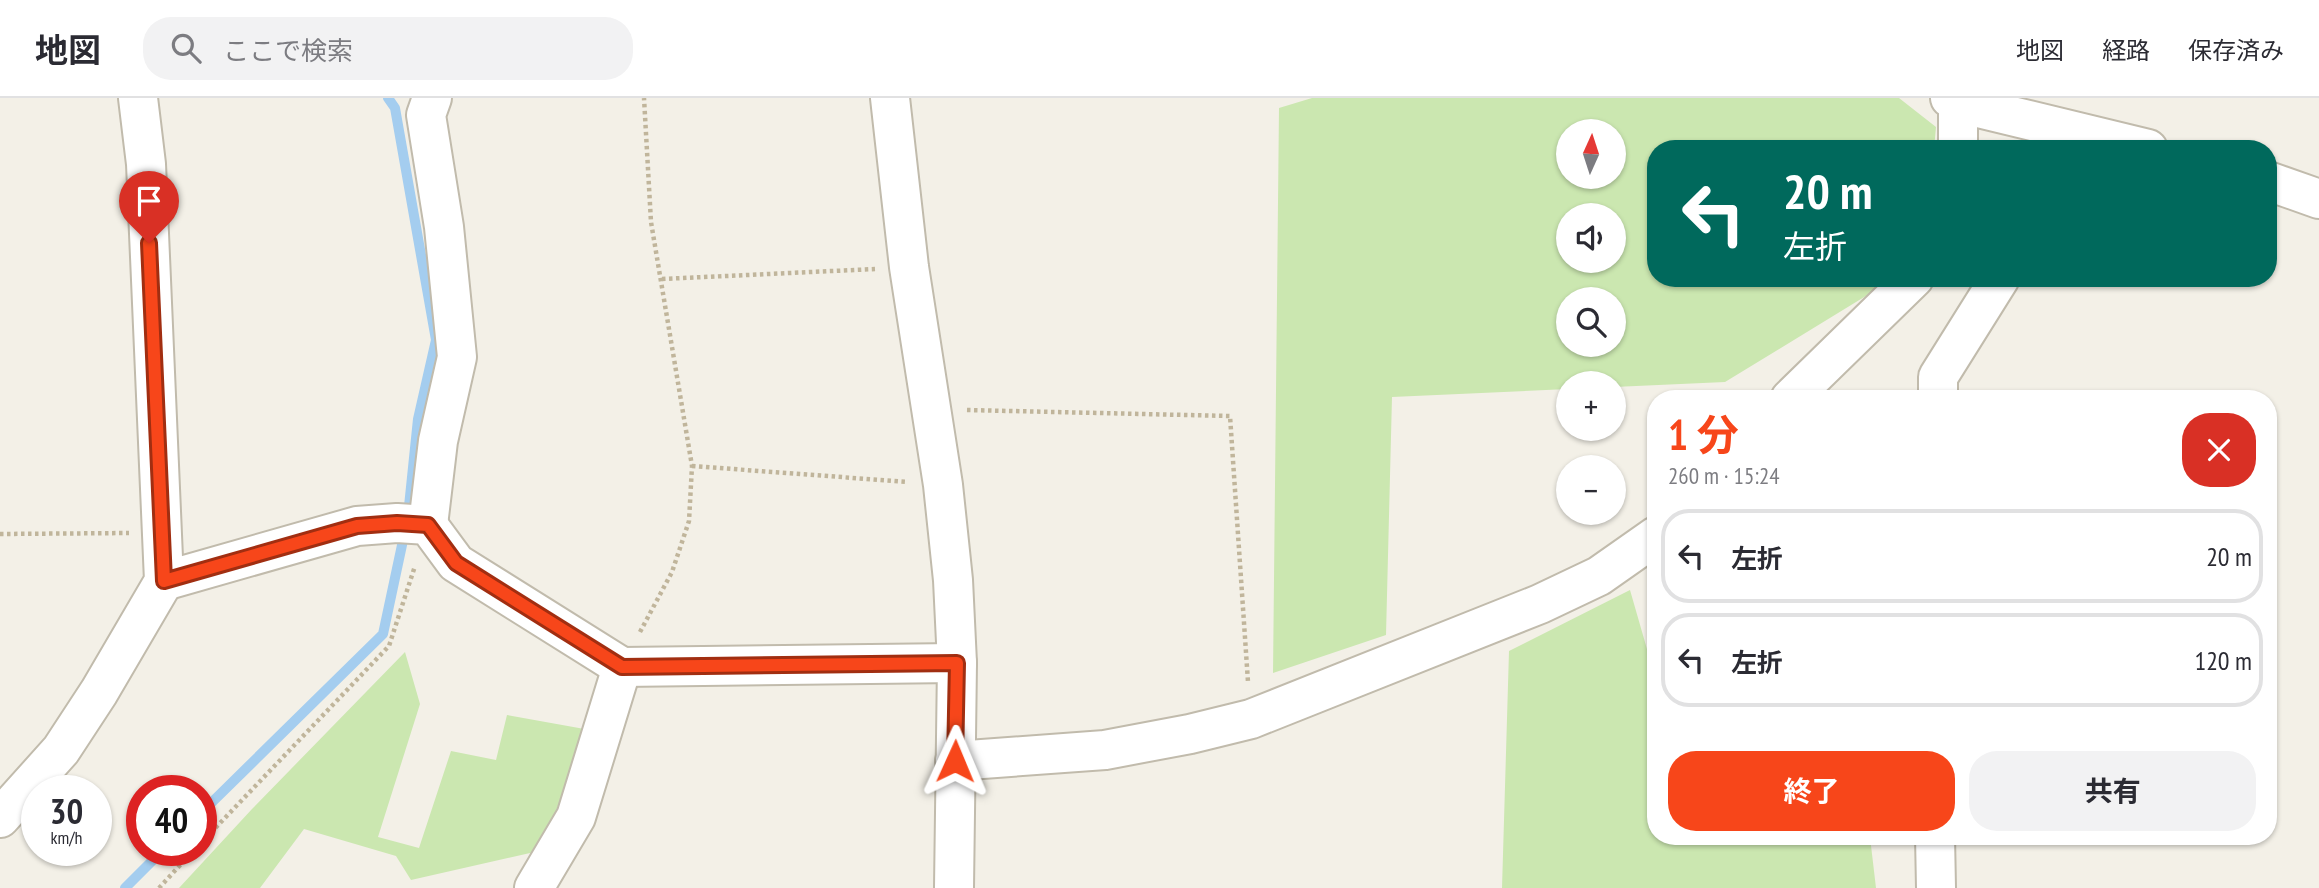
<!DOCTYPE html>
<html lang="ja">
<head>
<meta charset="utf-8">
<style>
	:root { --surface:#fff; --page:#f2f2f3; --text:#2b2b33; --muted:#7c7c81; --line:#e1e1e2; --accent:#f7461a }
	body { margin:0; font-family:"PT Sans Narrow","Noto Sans JP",sans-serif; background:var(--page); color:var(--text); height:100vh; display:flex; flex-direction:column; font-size:26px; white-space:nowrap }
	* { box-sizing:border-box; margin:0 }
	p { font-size:23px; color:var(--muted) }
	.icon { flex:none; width:38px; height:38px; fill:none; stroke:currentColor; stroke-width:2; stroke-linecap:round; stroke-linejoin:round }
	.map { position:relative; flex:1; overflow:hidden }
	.drawer { position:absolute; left:1647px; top:292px; width:630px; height:455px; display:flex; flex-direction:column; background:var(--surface); border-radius:28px; box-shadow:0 2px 5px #0004 }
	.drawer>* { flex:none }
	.guide { position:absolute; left:1647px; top:42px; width:630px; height:147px; border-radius:28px; box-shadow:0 2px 5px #0004; background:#00695c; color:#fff; overflow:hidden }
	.needle { width:46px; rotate:3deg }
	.buttons { position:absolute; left:1556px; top:21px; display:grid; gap:14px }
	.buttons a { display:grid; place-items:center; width:70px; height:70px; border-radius:50%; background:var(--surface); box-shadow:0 2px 5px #0004; font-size:35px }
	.speed { position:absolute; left:21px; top:677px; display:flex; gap:14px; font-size:35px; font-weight:700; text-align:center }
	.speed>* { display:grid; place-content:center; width:91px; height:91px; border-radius:50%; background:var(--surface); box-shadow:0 2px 5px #0004; line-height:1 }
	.speed small { font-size:18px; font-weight:400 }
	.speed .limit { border:10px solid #d22; background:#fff; color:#111 }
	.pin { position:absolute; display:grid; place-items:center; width:60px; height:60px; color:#fff; margin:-72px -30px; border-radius:50% 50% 50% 0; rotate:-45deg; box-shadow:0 0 7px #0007 }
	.pin .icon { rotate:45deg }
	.me { position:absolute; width:77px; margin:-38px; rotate:1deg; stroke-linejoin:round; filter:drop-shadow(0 0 5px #0008) }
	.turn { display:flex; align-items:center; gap:24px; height:147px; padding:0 21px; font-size:32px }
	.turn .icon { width:91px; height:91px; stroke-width:2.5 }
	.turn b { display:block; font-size:49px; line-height:60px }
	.round { display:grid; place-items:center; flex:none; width:74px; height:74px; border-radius:28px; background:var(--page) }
	.summary { display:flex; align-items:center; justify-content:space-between; height:119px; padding:0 21px }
	h1 { font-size:42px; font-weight:700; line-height:52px; color:var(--accent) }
	.action { display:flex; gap:14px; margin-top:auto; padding:14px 21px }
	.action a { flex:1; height:80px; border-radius:28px; background:var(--accent); color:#fff; font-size:28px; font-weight:700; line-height:80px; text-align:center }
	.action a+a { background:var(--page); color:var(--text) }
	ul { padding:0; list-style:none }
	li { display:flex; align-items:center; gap:21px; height:94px; margin:0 14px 10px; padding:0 7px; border:4px solid var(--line); border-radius:28px }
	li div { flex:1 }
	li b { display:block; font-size:26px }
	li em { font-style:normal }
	header { display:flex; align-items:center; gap:42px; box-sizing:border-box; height:98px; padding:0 35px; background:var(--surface); border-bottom:2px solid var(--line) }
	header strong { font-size:33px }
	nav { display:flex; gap:38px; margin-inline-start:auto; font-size:24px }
	.search { width:490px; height:63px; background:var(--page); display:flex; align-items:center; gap:18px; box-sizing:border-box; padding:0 24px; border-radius:28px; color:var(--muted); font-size:26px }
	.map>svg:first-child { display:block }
</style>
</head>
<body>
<header>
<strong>地図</strong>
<div class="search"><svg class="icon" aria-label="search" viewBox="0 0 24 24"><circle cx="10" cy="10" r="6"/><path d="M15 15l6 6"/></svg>ここで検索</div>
<nav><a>地図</a><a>経路</a><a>保存済み</a></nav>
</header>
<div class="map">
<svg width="2319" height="790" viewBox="0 0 2319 790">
	<rect width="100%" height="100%" fill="#f3f0e7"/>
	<!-- green -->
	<g fill="#cbe7b0" fill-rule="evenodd">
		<path d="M1312,0H1899L1936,29L1934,51H1656V180H1886L1874,193L1725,284L1614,289V285H1568V291L1392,299L1386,537L1273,575L1279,10ZM1568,33H1614V79H1568ZM1568,117H1614V163H1568ZM1568,201H1614V247H1568Z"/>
		<polygon points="1630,492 1655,579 1656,738 1870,739 1876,790 1502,790 1509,553"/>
		<polygon points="405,554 420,606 378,739 419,750 451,653 496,662 507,617 590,632 539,753 411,782 396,758 304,731 260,790 179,790 252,711"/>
	</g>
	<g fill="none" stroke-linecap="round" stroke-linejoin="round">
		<!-- stream -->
		<g stroke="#a4cdef" stroke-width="10">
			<polyline points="388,0 395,10 436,242 418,321 408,418"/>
			<polyline points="201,715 383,536 405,433"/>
			<polyline points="125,790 163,752"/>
		</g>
		<defs>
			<g id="minor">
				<polyline points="890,0 909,169 943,387 953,482 957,565 954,790"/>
				<polyline points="1950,0 1958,5 2148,51"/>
				<polyline points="1958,5 1958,51"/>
				<polyline points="2268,83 2319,101"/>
				<polyline points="1790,301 1914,180"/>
				<polyline points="1938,301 1938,279 2000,180"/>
				<polyline points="428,427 438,343 457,259 444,129 426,17 432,0"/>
				<polyline points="164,483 357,428 397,425 428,427 456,465 622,569 957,565"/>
				<polyline points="955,663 1105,652 1190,636 1251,621 1540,506 1599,478 1656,438"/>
				<polyline points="0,720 61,652 99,594 164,483 146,66 138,0"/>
				<polyline points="1935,738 1936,790"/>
				<polyline points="534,790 576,719 622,569"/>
			</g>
		</defs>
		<!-- minor casing -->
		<use href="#minor" stroke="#c1bbac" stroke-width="42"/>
		<!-- path -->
		<g stroke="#c0b59b" stroke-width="4.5" stroke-dasharray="3.5 3.5" stroke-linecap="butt">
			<polyline points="662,181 875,171"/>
			<polyline points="967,312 1230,318 1248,584"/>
			<polyline points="692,368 908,384"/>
			<polyline points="0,436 129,435"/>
			<polyline points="640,534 672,474 689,423 692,368 651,124 644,0"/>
			<polyline points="201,745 389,548 415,468"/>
			<polyline points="159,790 194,752"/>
		</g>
		<!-- minor -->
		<use href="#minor" stroke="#fff" stroke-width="38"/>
	</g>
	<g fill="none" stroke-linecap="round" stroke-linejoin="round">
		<defs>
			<polyline id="route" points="149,145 164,483 357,428 397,425 428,427 456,465 622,569 957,565 955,663"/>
		</defs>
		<!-- route casing -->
		<use href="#route" stroke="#a12e11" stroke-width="18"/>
		<!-- route -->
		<use href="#route" stroke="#f7461a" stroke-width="12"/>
	</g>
</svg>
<div class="buttons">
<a><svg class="needle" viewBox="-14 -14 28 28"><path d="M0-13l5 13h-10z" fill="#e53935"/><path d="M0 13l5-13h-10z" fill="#7c7c81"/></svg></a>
<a><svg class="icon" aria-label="sound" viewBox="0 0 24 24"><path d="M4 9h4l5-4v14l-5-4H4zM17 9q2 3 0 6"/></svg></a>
<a><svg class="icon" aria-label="search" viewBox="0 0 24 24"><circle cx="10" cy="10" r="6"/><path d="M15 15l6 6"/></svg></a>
<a>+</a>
<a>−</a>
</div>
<div class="speed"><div>30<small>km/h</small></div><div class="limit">40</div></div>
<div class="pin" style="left:149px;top:145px;background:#d93025"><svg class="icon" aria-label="arrive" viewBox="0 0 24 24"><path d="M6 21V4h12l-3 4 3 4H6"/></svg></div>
<svg class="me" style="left:955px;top:663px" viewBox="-20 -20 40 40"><path d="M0-17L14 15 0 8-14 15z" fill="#f7461a" stroke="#fff" stroke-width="4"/></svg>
<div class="guide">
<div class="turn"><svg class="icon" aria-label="left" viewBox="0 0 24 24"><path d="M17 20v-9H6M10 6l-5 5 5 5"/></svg><div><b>20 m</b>左折</div></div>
</div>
<section class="drawer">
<div class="summary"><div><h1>1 分</h1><p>260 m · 15:24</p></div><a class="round" style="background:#d93025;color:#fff"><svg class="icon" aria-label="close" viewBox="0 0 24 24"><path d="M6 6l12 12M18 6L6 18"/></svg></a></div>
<ul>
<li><svg class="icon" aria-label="left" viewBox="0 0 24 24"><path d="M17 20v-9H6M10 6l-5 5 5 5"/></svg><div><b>左折</b></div><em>20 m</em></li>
<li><svg class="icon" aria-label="left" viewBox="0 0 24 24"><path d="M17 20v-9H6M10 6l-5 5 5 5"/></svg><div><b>左折</b></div><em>120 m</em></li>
</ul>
<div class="action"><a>終了</a><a>共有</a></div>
</section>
</div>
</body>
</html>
